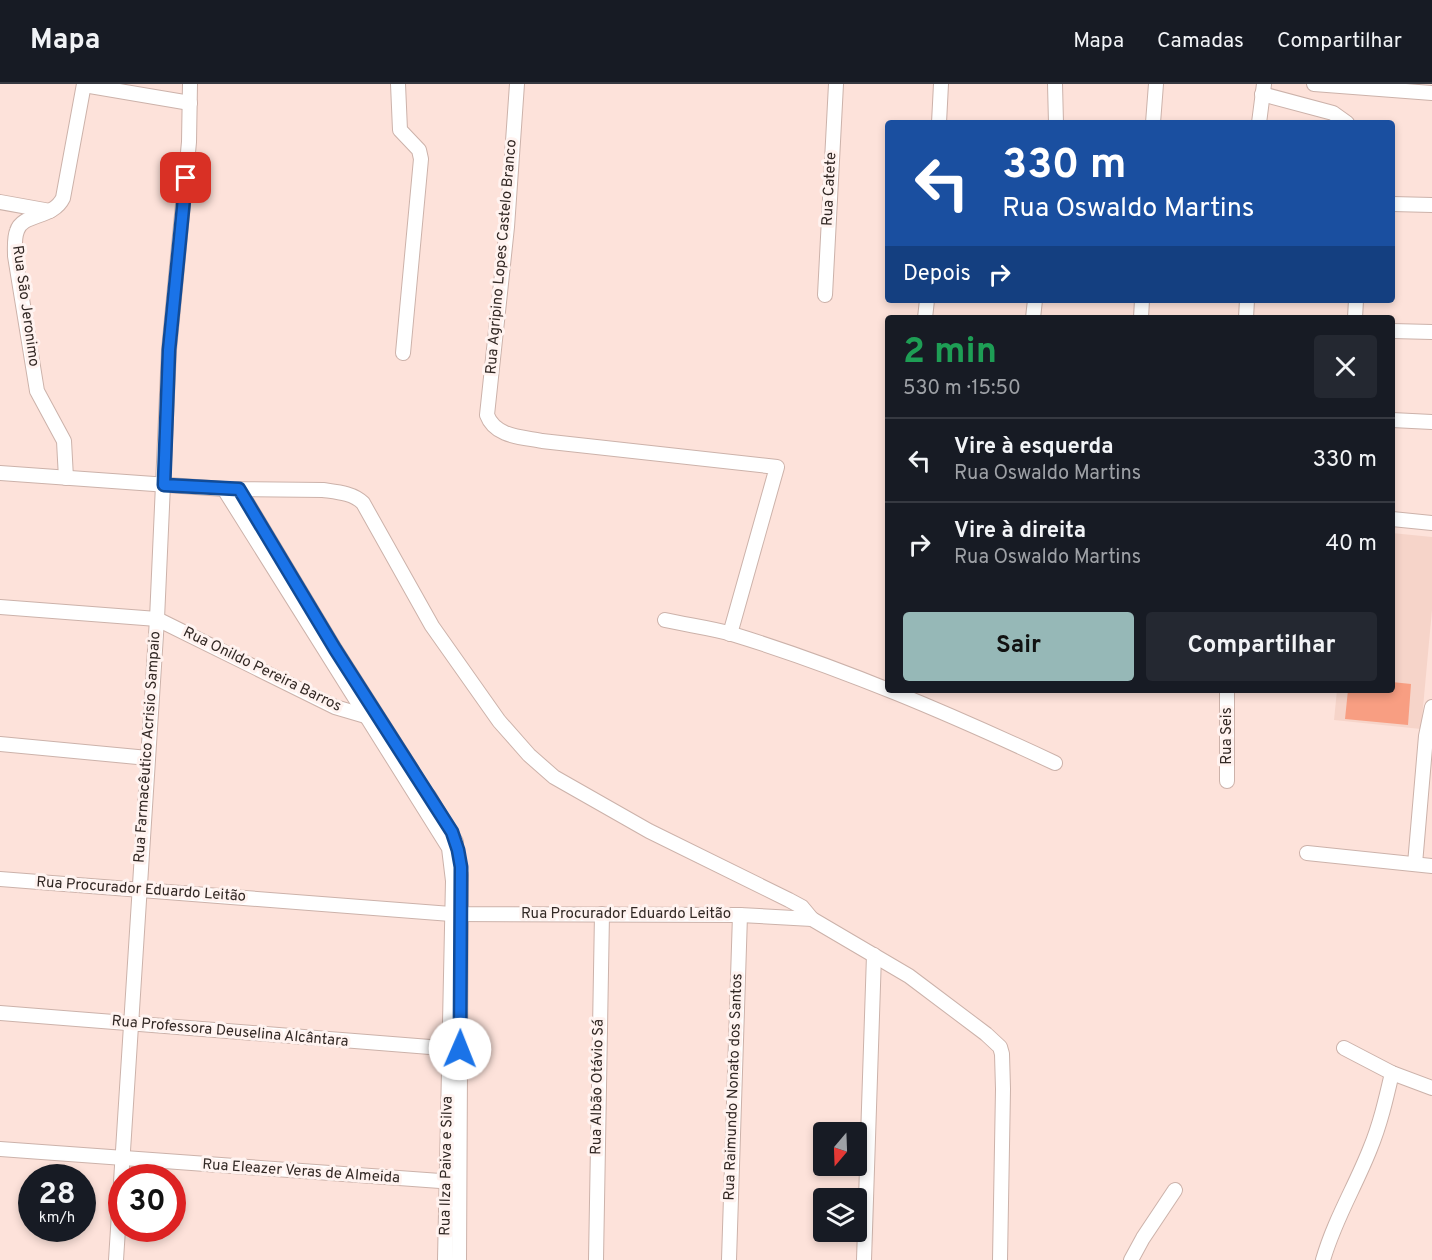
<!DOCTYPE html>
<html lang="pt">
<head>
<meta charset="utf-8">
<style>
	:root { --surface:#171b24; --page:#242831; --text:#f1f3f6; --muted:#9ea1a6; --line:#363941; --accent:#96b8b7 }
	body { margin:0; font-family:Overpass,sans-serif; background:var(--page); color:var(--text); height:100vh; display:flex; flex-direction:column; font-size:22px; white-space:nowrap }
	* { box-sizing:border-box; margin:0 }
	p { font-size:20px; color:var(--muted) }
	.icon { flex:none; width:33px; height:33px; fill:none; stroke:currentColor; stroke-width:2; stroke-linecap:round; stroke-linejoin:round }
	.map { position:relative; flex:1; overflow:hidden }
	.panel { position:absolute; left:885px; top:231px; width:510px; height:378px; display:flex; flex-direction:column; background:var(--surface); border-radius:6px; box-shadow:0 3px 9px #0003 }
	.panel>* { flex:none }
	.guide { position:absolute; left:885px; top:36px; width:510px; height:183px; border-radius:6px; box-shadow:0 3px 9px #0003; background:#1a4fa0; color:#fff; overflow:hidden }
	.needle { width:39px; rotate:199deg }
	.fabs { position:absolute; left:813px; top:1038px; display:grid; gap:12px }
	.fabs a { display:grid; place-items:center; width:54px; height:54px; border-radius:6px; background:var(--surface); box-shadow:0 3px 9px #0003; font-size:30px }
	.speed { position:absolute; left:18px; top:1080px; display:flex; gap:12px; font-size:30px; font-weight:700; text-align:center }
	.speed>* { display:grid; place-content:center; width:78px; height:78px; border-radius:50%; background:var(--surface); box-shadow:0 3px 9px #0003; line-height:1 }
	.speed small { font-size:15px; font-weight:400 }
	.speed .limit { border:9px solid #d22; background:#fff; color:#111 }
	.pin { position:absolute; display:grid; place-items:center; width:51px; height:51px; color:#fff; margin:-26px; border-radius:12px; box-shadow:0 3px 9px #0006 }
	.me { position:absolute; width:66px; margin:-33px; rotate:1deg; stroke-linejoin:round; filter:drop-shadow(0 0 4px #0008) }
	.turn { display:flex; align-items:center; gap:21px; height:126px; padding:0 18px; font-size:27px }
	.turn .icon { width:78px; height:78px; stroke-width:2.5 }
	.turn b { display:block; font-size:42px; line-height:51px }
	.then { display:flex; align-items:center; height:57px; padding:0 18px; background:#0003; gap:12px; font-size:22px }
	.round { display:grid; place-items:center; flex:none; width:63px; height:63px; border-radius:6px; background:var(--page) }
	.overview { display:flex; align-items:center; justify-content:space-between; height:102px; padding:0 18px }
	h1 { font-size:36px; font-weight:700; line-height:45px; color:#1e9e55 }
	.cta { display:flex; gap:12px; margin-top:auto; padding:12px 18px }
	.cta a { flex:1; height:69px; border-radius:6px; background:var(--accent); color:#111; font-size:24px; font-weight:700; line-height:69px; text-align:center }
	.cta a+a { background:var(--page); color:var(--text) }
	ul { padding:0; list-style:none }
	li { display:flex; align-items:center; gap:18px; height:84px; padding:0 18px; border-top:2px solid var(--line) }
	li div { flex:1 }
	li b { display:block; font-size:22px }
	li em { font-style:normal }
	header { display:flex; align-items:center; gap:36px; box-sizing:border-box; height:84px; padding:0 30px; background:var(--surface); border-bottom:2px solid var(--line) }
	header strong { font-size:28px }
	nav { display:flex; gap:33px; margin-inline-start:auto; font-size:21px }
	.map>svg:first-child { display:block }
</style>
</head>
<body>
<header>
<strong>Mapa</strong>
<nav><a>Mapa</a><a>Camadas</a><a>Compartilhar</a></nav>
</header>
<div class="map">
<svg width="1432" height="1176" viewBox="0 0 1432 1176">
	<rect width="100%" height="100%" fill="#fde2da"/>
	<!-- built -->
	<polygon fill="#f6d4c9" points="1392,449 1432,453 1432,526 1421,645 1334,636 1337,606 1392,606"/>
	<!-- green -->
	<polygon fill="#f89e82" points="1392,598 1411,600 1408,641 1345,635 1348,606 1392,606"/>
	<g fill="none" stroke-linecap="round" stroke-linejoin="round">
		<defs>
			<g id="minor">
				<polyline points="398,0 400,46 419,66 421,75 403,269"/>
				<path d="M517,0L507,143L487,331C495,353 522,353 542,357L777,383L730,550"/>
				<polyline points="1055,0 1056,39"/>
				<polyline points="1314,0 1432,9"/>
				<polyline points="84,1 190,19"/>
				<polyline points="1262,10 1333,29 1347,39"/>
				<polyline points="939,39 941,0"/>
				<polyline points="1153,39 1156,0"/>
				<polyline points="1259,39 1264,0"/>
				<polyline points="0,118 50,127"/>
				<polyline points="1392,120 1432,121"/>
				<polyline points="825,211 836,0"/>
				<polyline points="925,234 927,216"/>
				<polyline points="1033,234 1035,216"/>
				<polyline points="1141,234 1142,216"/>
				<polyline points="1246,234 1247,216"/>
				<polyline points="1355,234 1356,216"/>
				<polyline points="1392,247 1432,248"/>
				<polyline points="1392,336 1432,338"/>
				<path d="M0,389L224,405L323,406C337,408 353,409 363,419L432,542L499,637L529,671L554,693L649,747L789,816L802,823L812,835"/>
				<path d="M66,394L64,357L37,307L15,172C15,164 14,154 17,147C22,129 53,135 63,114L84,0"/>
				<polyline points="224,405 449,764 453,797 445,1176"/>
				<polyline points="239,405 335,565 412,686"/>
				<polyline points="1392,435 1432,439"/>
				<polyline points="0,523 157,535 335,623 369,633"/>
				<path d="M665,536C687,541 711,544 732,550C843,584 950,630 1055,679"/>
				<polyline points="0,660 148,674"/>
				<polyline points="1227,697 1227,606"/>
				<polyline points="429,712 456,758"/>
				<polyline points="1307,769 1432,782"/>
				<polyline points="1415,780 1426,652 1432,623"/>
				<polyline points="0,795 451,830 740,831 812,835 909,892 986,950 1000,963 1002,970 1003,1005 1000,1176"/>
				<polyline points="0,929 455,965"/>
				<polyline points="1344,964 1392,989 1432,1004"/>
				<polyline points="0,1065 454,1098"/>
				<polyline points="116,1176 157,535 169,266 189,58 190,0"/>
				<polyline points="459,1176 461,791"/>
				<polyline points="596,1176 602,830"/>
				<polyline points="729,1176 740,831"/>
				<polyline points="864,1176 874,871"/>
				<polyline points="1131,1176 1143,1154 1175,1106"/>
				<path d="M1323,1176C1334,1137 1355,1103 1370,1065C1380,1041 1386,1015 1392,989"/>
			</g>
		</defs>
		<!-- minor casing -->
		<use href="#minor" stroke="#ccb2aa" stroke-width="16"/>
		<!-- minor -->
		<use href="#minor" stroke="#fff" stroke-width="14"/>
	</g>
	<g fill="none" stroke-linecap="round" stroke-linejoin="round">
		<defs>
			<polyline id="route" points="186,94 169,266 164,401 239,405 335,565 452,748 458,766 461,783 460,965"/>
		</defs>
		<!-- route casing -->
		<use href="#route" stroke="#114b97" stroke-width="15"/>
		<!-- route -->
		<use href="#route" stroke="#1a73e8" stroke-width="10"/>
	</g>
	<g text-anchor="middle" dominant-baseline="central" stroke-width="6" stroke-linejoin="round" paint-order="stroke">
		<!-- street labels -->
		<g font-size="15" fill="#322824" stroke="#fff3f0">
			<text transform="translate(830 105) rotate(-87)">Rua Catete</text>
			<text transform="translate(502 173) rotate(-85)">Rua Agripino Lopes Castelo Branco</text>
			<text transform="translate(25 222) rotate(82)">Rua São Jeronimo</text>
			<text transform="translate(262 586) rotate(26)">Rua Onildo Pereira Barros</text>
			<text transform="translate(1227 652) rotate(-90)">Rua Seis</text>
			<text transform="translate(148 663) rotate(-86)">Rua Farmacêutico Acrisio Sampaio</text>
			<text transform="translate(141 806) rotate(4)">Rua Procurador Eduardo Leitão</text>
			<text x="626" y="830">Rua Procurador Eduardo Leitão</text>
			<text transform="translate(230 948) rotate(5)">Rua Professora Deuselina Alcântara</text>
			<text transform="translate(598 1003) rotate(-89)">Rua Albão Otávio Sá</text>
			<text transform="translate(734 1003) rotate(-88)">Rua Raimundo Nonato dos Santos</text>
			<text transform="translate(447 1082) rotate(-89)">Rua Ilza Paiva e Silva</text>
			<text transform="translate(301 1088) rotate(4)">Rua Eleazer Veras de Almeida</text>
		</g>
	</g>
</svg>
<div class="fabs">
<a><svg class="needle" viewBox="-14 -14 28 28"><path d="M0-13l5 13h-10z" fill="#e53935"/><path d="M0 13l5-13h-10z" fill="#9ea1a6"/></svg></a>
<a><svg class="icon" aria-label="layers" viewBox="0 0 24 24"><path d="M12 4l9 5-9 5-9-5zM3 14l9 5 9-5"/></svg></a>
</div>
<div class="speed"><div>28<small>km/h</small></div><div class="limit">30</div></div>
<div class="pin" style="left:186px;top:94px;background:#d93025"><svg class="icon" aria-label="arrive" viewBox="0 0 24 24"><path d="M6 21V4h12l-3 4 3 4H6"/></svg></div>
<svg class="me" style="left:460px;top:965px" viewBox="-20 -20 40 40"><circle r="19" fill="#fff"/><path d="M0-13L10 11 0 6-10 11z" fill="#1a73e8"/></svg>
<div class="guide">
<div class="turn"><svg class="icon" aria-label="left" viewBox="0 0 24 24"><path d="M17 20v-9H6M10 6l-5 5 5 5"/></svg><div><b>330 m</b>Rua Oswaldo Martins</div></div>
<div class="then">Depois<svg class="icon" aria-label="right" viewBox="0 0 24 24"><path d="M7 20v-9h11M14 6l5 5-5 5"/></svg></div>
</div>
<section class="panel">
<div class="overview"><div><h1>2 min</h1><p>530 m · 15:50</p></div><a class="round"><svg class="icon" aria-label="close" viewBox="0 0 24 24"><path d="M6 6l12 12M18 6L6 18"/></svg></a></div>
<ul>
<li><svg class="icon" aria-label="left" viewBox="0 0 24 24"><path d="M17 20v-9H6M10 6l-5 5 5 5"/></svg><div><b>Vire à esquerda</b><p>Rua Oswaldo Martins</p></div><em>330 m</em></li>
<li><svg class="icon" aria-label="right" viewBox="0 0 24 24"><path d="M7 20v-9h11M14 6l5 5-5 5"/></svg><div><b>Vire à direita</b><p>Rua Oswaldo Martins</p></div><em>40 m</em></li>
</ul>
<div class="cta"><a>Sair</a><a>Compartilhar</a></div>
</section>
</div>
</body>
</html>
